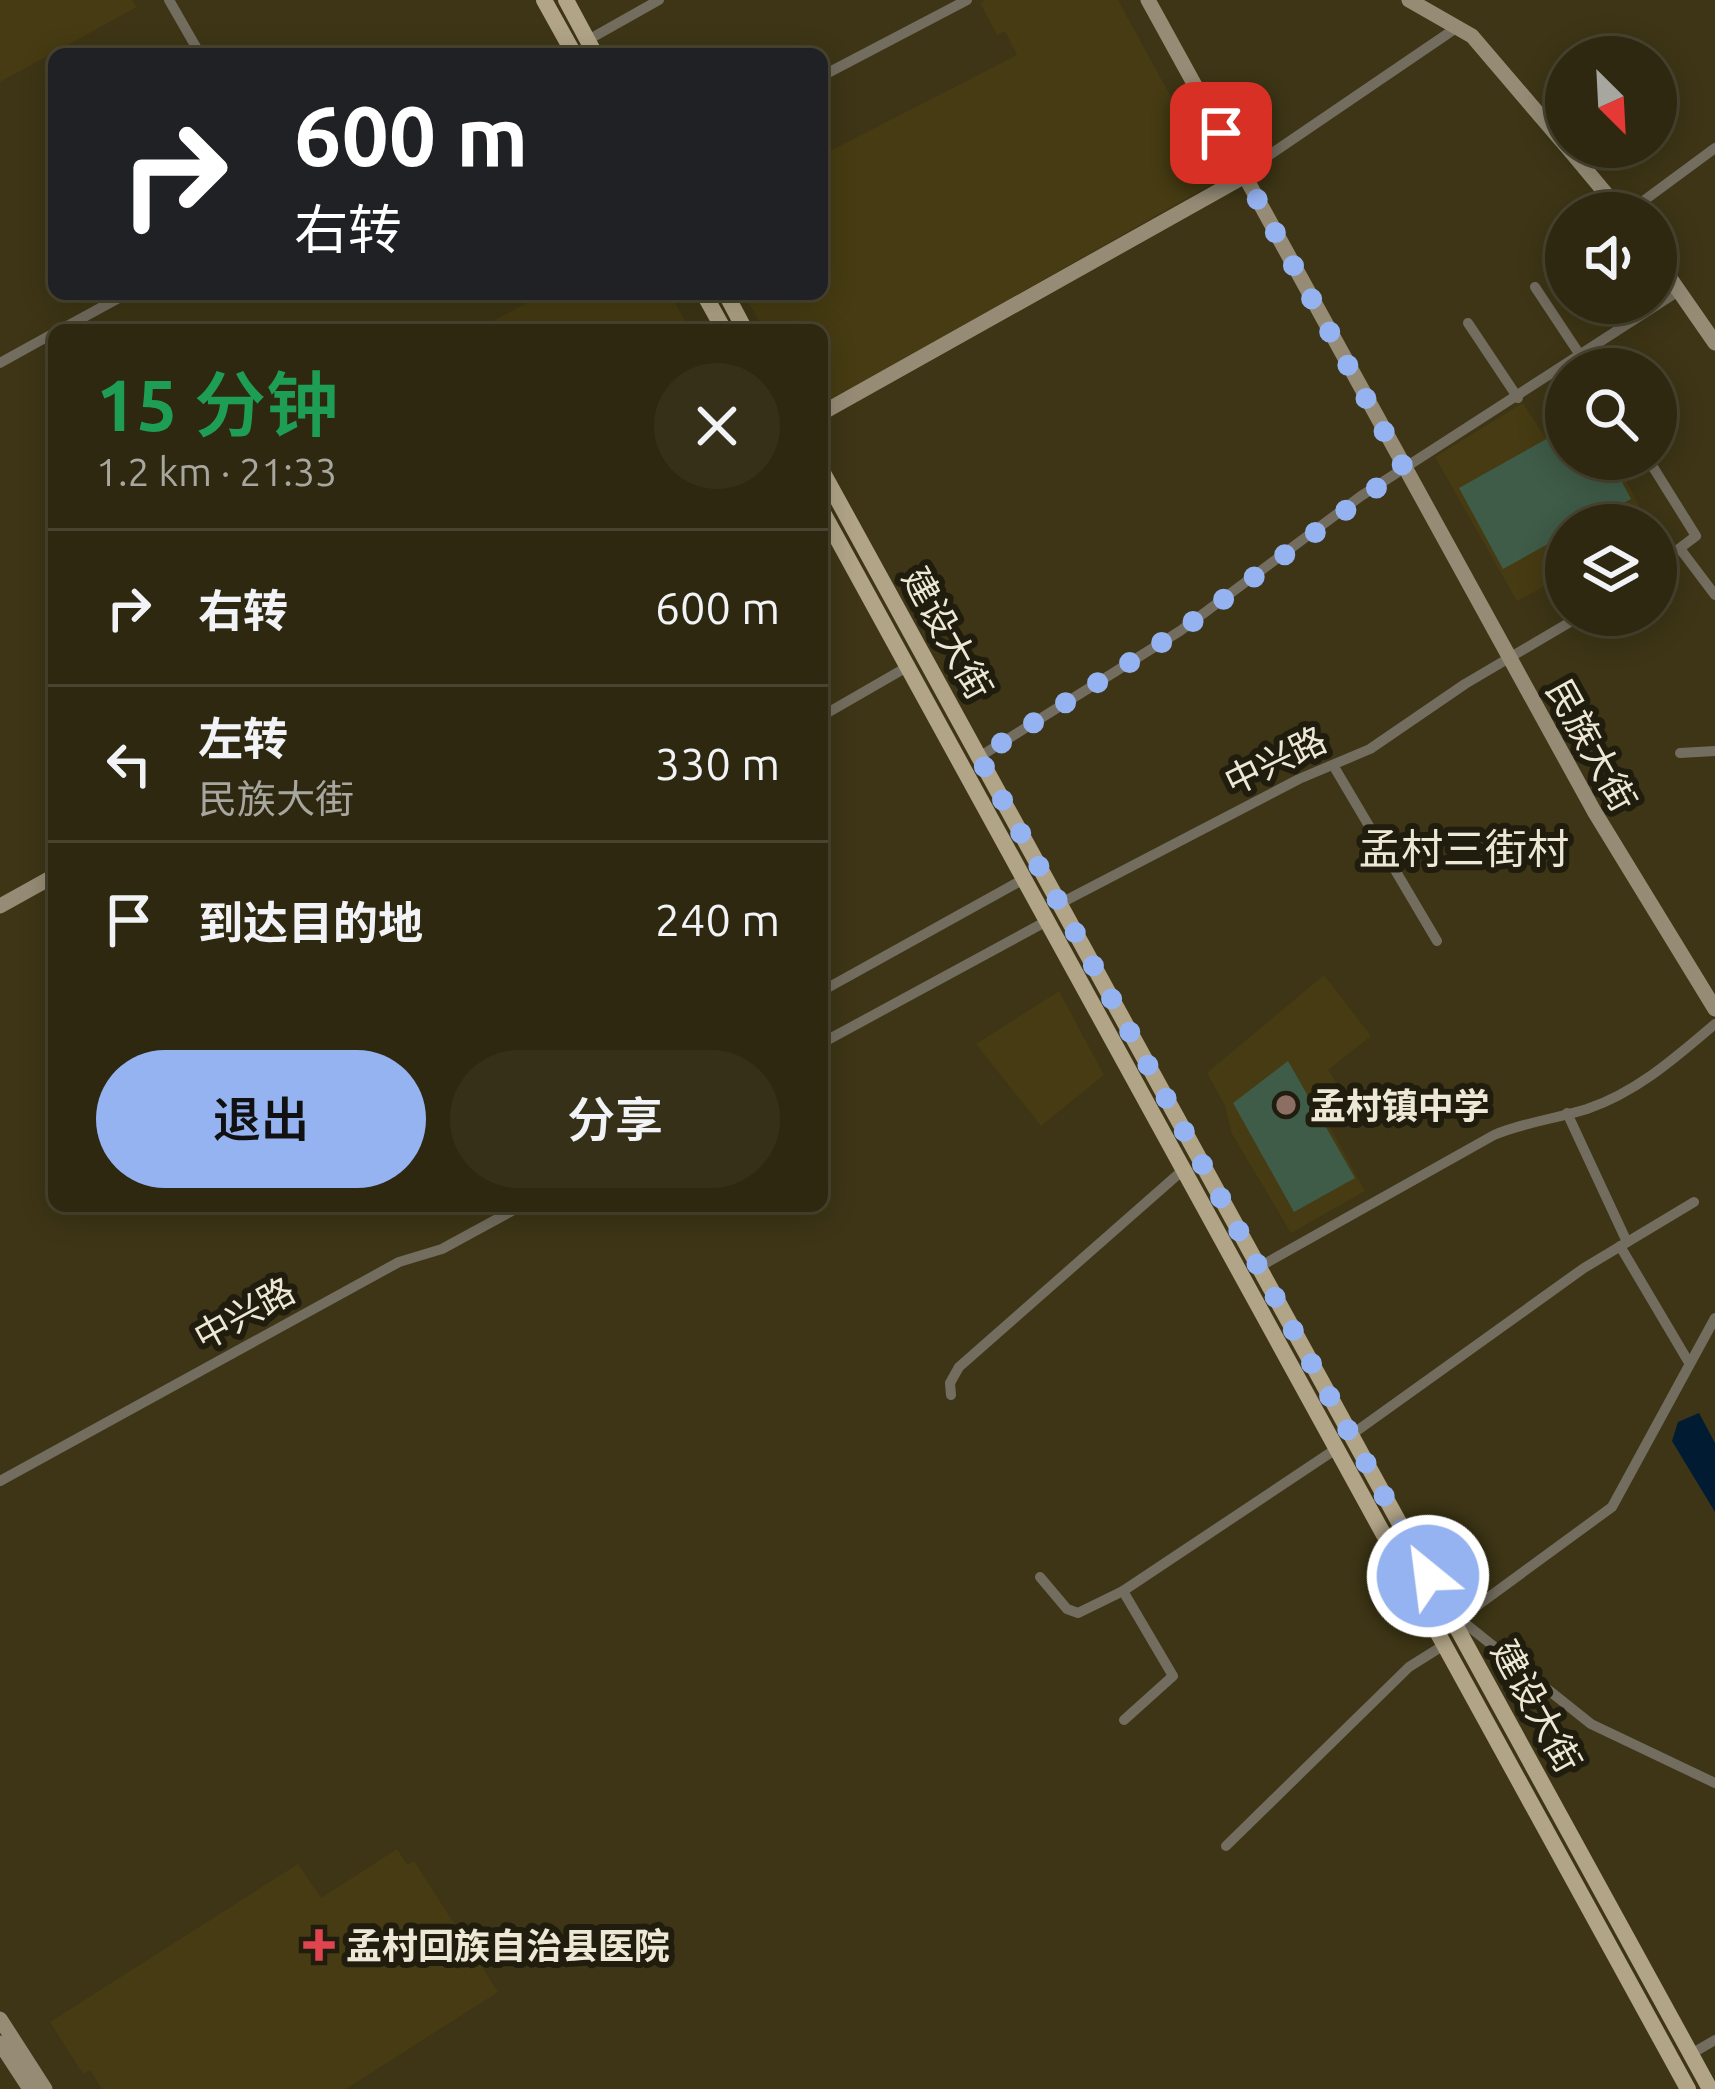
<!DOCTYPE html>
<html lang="zh">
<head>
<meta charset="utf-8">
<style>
	:root { --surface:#2e2810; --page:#363019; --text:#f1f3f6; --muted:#a7a69f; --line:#494430; --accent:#95b2f1 }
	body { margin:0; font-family:Ubuntu,"Noto Sans SC",sans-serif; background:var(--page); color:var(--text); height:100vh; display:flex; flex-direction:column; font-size:45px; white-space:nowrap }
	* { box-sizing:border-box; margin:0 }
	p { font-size:39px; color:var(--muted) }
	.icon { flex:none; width:66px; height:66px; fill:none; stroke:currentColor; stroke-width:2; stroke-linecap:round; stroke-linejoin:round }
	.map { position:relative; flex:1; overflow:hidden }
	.side { position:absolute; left:48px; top:324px; width:780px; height:888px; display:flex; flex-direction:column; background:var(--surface); border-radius:18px; box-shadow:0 6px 30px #0003,0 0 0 3px var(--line) }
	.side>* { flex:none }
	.guide { position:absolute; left:48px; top:48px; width:780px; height:252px; border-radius:18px; box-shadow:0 6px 30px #0003,0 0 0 3px var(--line); background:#202124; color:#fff; overflow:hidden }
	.needle { width:78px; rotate:156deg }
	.fabs { position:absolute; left:1545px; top:36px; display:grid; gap:24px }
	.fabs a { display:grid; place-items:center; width:132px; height:132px; border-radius:50%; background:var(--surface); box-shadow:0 6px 30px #0003,0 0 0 3px var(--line); font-size:60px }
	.pin { position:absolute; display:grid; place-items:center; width:102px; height:102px; color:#fff; margin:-51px; border-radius:24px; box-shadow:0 6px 18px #0006 }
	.me { position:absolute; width:132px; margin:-66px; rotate:331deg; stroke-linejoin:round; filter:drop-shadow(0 0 9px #0008) }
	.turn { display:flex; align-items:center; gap:42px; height:252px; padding:0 48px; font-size:54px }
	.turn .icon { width:156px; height:156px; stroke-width:2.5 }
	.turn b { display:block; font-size:84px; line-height:102px }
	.round { display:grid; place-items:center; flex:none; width:126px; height:126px; border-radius:63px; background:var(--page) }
	.head { display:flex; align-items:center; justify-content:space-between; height:204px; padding:0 48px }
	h1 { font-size:72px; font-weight:600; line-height:90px; color:#1e9e55 }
	.button { display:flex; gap:24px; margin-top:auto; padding:24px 48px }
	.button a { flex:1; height:138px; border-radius:72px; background:var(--accent); color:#111; font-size:48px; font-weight:600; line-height:138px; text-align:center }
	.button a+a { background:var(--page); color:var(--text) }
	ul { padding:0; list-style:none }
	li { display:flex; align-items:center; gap:36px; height:156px; padding:0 48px; border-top:3px solid var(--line) }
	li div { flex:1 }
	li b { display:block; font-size:45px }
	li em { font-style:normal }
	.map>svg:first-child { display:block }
</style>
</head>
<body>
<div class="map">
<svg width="1715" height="2089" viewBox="0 0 1715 2089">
	<rect width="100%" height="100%" fill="#3d3515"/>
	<!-- built -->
	<g fill="#463b12">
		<polygon points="0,0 132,0 137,7 0,82"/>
		<polygon points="985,0 1118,0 1217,181 822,406 822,330 764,330 744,294 822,294 822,155 1017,55 1005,31 997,35 980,3"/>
		<polygon points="544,294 670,294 690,330 476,330"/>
		<polygon points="1523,403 1545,437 1566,426 1566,459 1615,459 1649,525 1566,525 1566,575 1517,601 1435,457"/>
		<polygon points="1324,975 1371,1036 1328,1070 1349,1103 1325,1118 1365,1191 1291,1233 1232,1134 1225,1106 1207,1073"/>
		<polygon points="1059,991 1104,1075 1041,1126 976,1044"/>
		<polygon points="397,1849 407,1865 414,1861 498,1992 346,2089 102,2089 90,2070 83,2074 50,2022 298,1864 321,1898"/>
	</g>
	<!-- green -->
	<g fill="#3f5c48">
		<polygon points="1566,428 1566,459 1610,459 1631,499 1583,525 1566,525 1566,534 1503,569 1459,488"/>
		<polygon points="1288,1061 1355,1178 1294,1212 1233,1103"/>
	</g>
	<!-- water -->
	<polygon fill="#011c32" points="1699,1413 1715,1443 1715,1512 1672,1441 1678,1422"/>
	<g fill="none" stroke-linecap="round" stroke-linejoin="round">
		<!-- street -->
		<g stroke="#736d5f" stroke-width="10">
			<polyline points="169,0 200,54"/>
			<polyline points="588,40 659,0"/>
			<polyline points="822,76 967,0"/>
			<polyline points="1243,173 1459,26"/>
			<polyline points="1627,213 1715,148"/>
			<polyline points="1535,287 1582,358"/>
			<polyline points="1468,323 1518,398"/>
			<polyline points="60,330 126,294"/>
			<polyline points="0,363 54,333"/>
			<polyline points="1648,459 1696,536 1656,566"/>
			<polyline points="1681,550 1715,595"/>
			<polyline points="822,716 907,667"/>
			<polyline points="1680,753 1715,751"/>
			<polyline points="979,757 1180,631 1361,496 1680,290"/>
			<polyline points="1333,765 1437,941"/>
			<polyline points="1059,904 1299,779 1370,749 1465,684 1582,615"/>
			<polyline points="822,991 1024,879"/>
			<polyline points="822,1043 1047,921"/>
			<polyline points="1567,1113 1627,1242"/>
			<polyline points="1620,1246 1688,1361"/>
			<path d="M1259,1267L1494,1135C1525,1122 1555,1119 1587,1109C1637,1092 1675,1058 1715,1024"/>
			<polyline points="951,1395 950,1383 959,1367 1183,1170"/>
			<polyline points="1351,1435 1584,1268 1694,1202"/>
			<polyline points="0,1481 399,1262 442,1249 521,1206"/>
			<polyline points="1040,1577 1067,1609 1078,1613 1123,1591"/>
			<polyline points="1457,1617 1591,1724 1715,1783"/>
			<polyline points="1459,1619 1612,1507 1715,1318"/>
			<polyline points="1124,1720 1173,1676 1123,1591 1336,1449"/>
			<polyline points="1226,1846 1409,1667 1444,1645"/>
			<polyline points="1691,2054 1715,2040"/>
		</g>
		<!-- secondary -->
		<g stroke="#968c76" stroke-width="15">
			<polyline points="1148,0 1594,811 1715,1009"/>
			<polyline points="1409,0 1472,36 1566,146"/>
			<polyline points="1567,147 1622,213"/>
			<polyline points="1656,258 1715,343"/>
			<polyline points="822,413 1245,176"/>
			<polyline points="0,906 54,876"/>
			<polyline points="0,2019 45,2089"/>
			<polyline points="0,2043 30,2089"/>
		</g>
		<!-- primary -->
		<g stroke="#b1a487" stroke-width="16">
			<polyline points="544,0 574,54"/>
			<polyline points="566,0 595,54"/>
			<polyline points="704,294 724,330"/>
			<polyline points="726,294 745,330"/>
			<polyline points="822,471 1710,2089"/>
			<polyline points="822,511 1688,2089"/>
		</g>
	</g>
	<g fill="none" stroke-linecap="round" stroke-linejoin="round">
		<!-- route -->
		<polyline stroke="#95b2f1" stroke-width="21" stroke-dasharray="0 37.8" points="1221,133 1404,468 1180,631 979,757 1428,1576"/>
	</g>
	<!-- markers -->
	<circle fill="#8d6e63" stroke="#201d0f" stroke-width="4.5" cx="1286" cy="1105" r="12"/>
	<path fill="#e0444e" stroke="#201d0f" stroke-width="4.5" d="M313 1927h12v12h12v12h-12v12h-12v-12h-12v-12h12z"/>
	<g text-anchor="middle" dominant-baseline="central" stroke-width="12" stroke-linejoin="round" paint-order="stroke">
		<!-- street labels -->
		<g font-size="36" fill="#ece8d5" stroke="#201d0f">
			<text transform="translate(948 633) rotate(61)">建设大街</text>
			<text transform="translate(1592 745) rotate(61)">民族大街</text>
			<text transform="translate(1275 760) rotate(-26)">中兴路</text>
			<text transform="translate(244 1313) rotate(-29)">中兴路</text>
			<text transform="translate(1537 1706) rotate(61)">建设大街</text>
		</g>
		<!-- poi labels -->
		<g font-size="36" font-weight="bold" fill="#ece8d5" stroke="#201d0f" text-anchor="start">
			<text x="1310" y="1105">孟村镇中学</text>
			<text x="346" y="1945">孟村回族自治县医院</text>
		</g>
		<!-- quarter labels -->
		<g font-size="42" fill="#ece8d5" stroke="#201d0f">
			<text x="1464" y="848">孟村三街村</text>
		</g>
	</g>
</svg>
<div class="fabs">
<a><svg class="needle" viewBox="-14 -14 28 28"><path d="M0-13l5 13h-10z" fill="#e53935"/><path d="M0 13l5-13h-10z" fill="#a7a69f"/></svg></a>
<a><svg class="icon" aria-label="sound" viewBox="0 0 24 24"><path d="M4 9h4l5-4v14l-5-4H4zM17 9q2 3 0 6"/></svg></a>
<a><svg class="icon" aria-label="search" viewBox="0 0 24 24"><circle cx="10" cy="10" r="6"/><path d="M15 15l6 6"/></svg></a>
<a><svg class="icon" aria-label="layers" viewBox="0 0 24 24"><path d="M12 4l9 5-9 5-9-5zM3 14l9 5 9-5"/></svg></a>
</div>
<div class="pin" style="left:1221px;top:133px;background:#d93025"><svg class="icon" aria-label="arrive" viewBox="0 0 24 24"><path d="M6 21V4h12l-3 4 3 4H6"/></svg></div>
<svg class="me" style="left:1428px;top:1576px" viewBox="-20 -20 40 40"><circle r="17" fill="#95b2f1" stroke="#fff" stroke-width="3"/><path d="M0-11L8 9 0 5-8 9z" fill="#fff"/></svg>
<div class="guide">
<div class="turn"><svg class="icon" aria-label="right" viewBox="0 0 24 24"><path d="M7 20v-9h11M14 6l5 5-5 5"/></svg><div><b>600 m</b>右转</div></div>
</div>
<section class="side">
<div class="head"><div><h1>15 分钟</h1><p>1.2 km · 21:33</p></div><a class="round"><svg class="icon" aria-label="close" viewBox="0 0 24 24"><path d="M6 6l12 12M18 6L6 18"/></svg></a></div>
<ul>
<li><svg class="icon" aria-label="right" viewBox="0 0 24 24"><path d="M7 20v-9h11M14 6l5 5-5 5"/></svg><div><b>右转</b></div><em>600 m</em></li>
<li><svg class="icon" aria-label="left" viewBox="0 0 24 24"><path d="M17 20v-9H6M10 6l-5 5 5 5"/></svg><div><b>左转</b><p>民族大街</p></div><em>330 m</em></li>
<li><svg class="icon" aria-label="arrive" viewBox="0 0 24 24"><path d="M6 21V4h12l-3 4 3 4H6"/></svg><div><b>到达目的地</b></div><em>240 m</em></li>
</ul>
<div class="button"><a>退出</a><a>分享</a></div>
</section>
</div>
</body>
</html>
